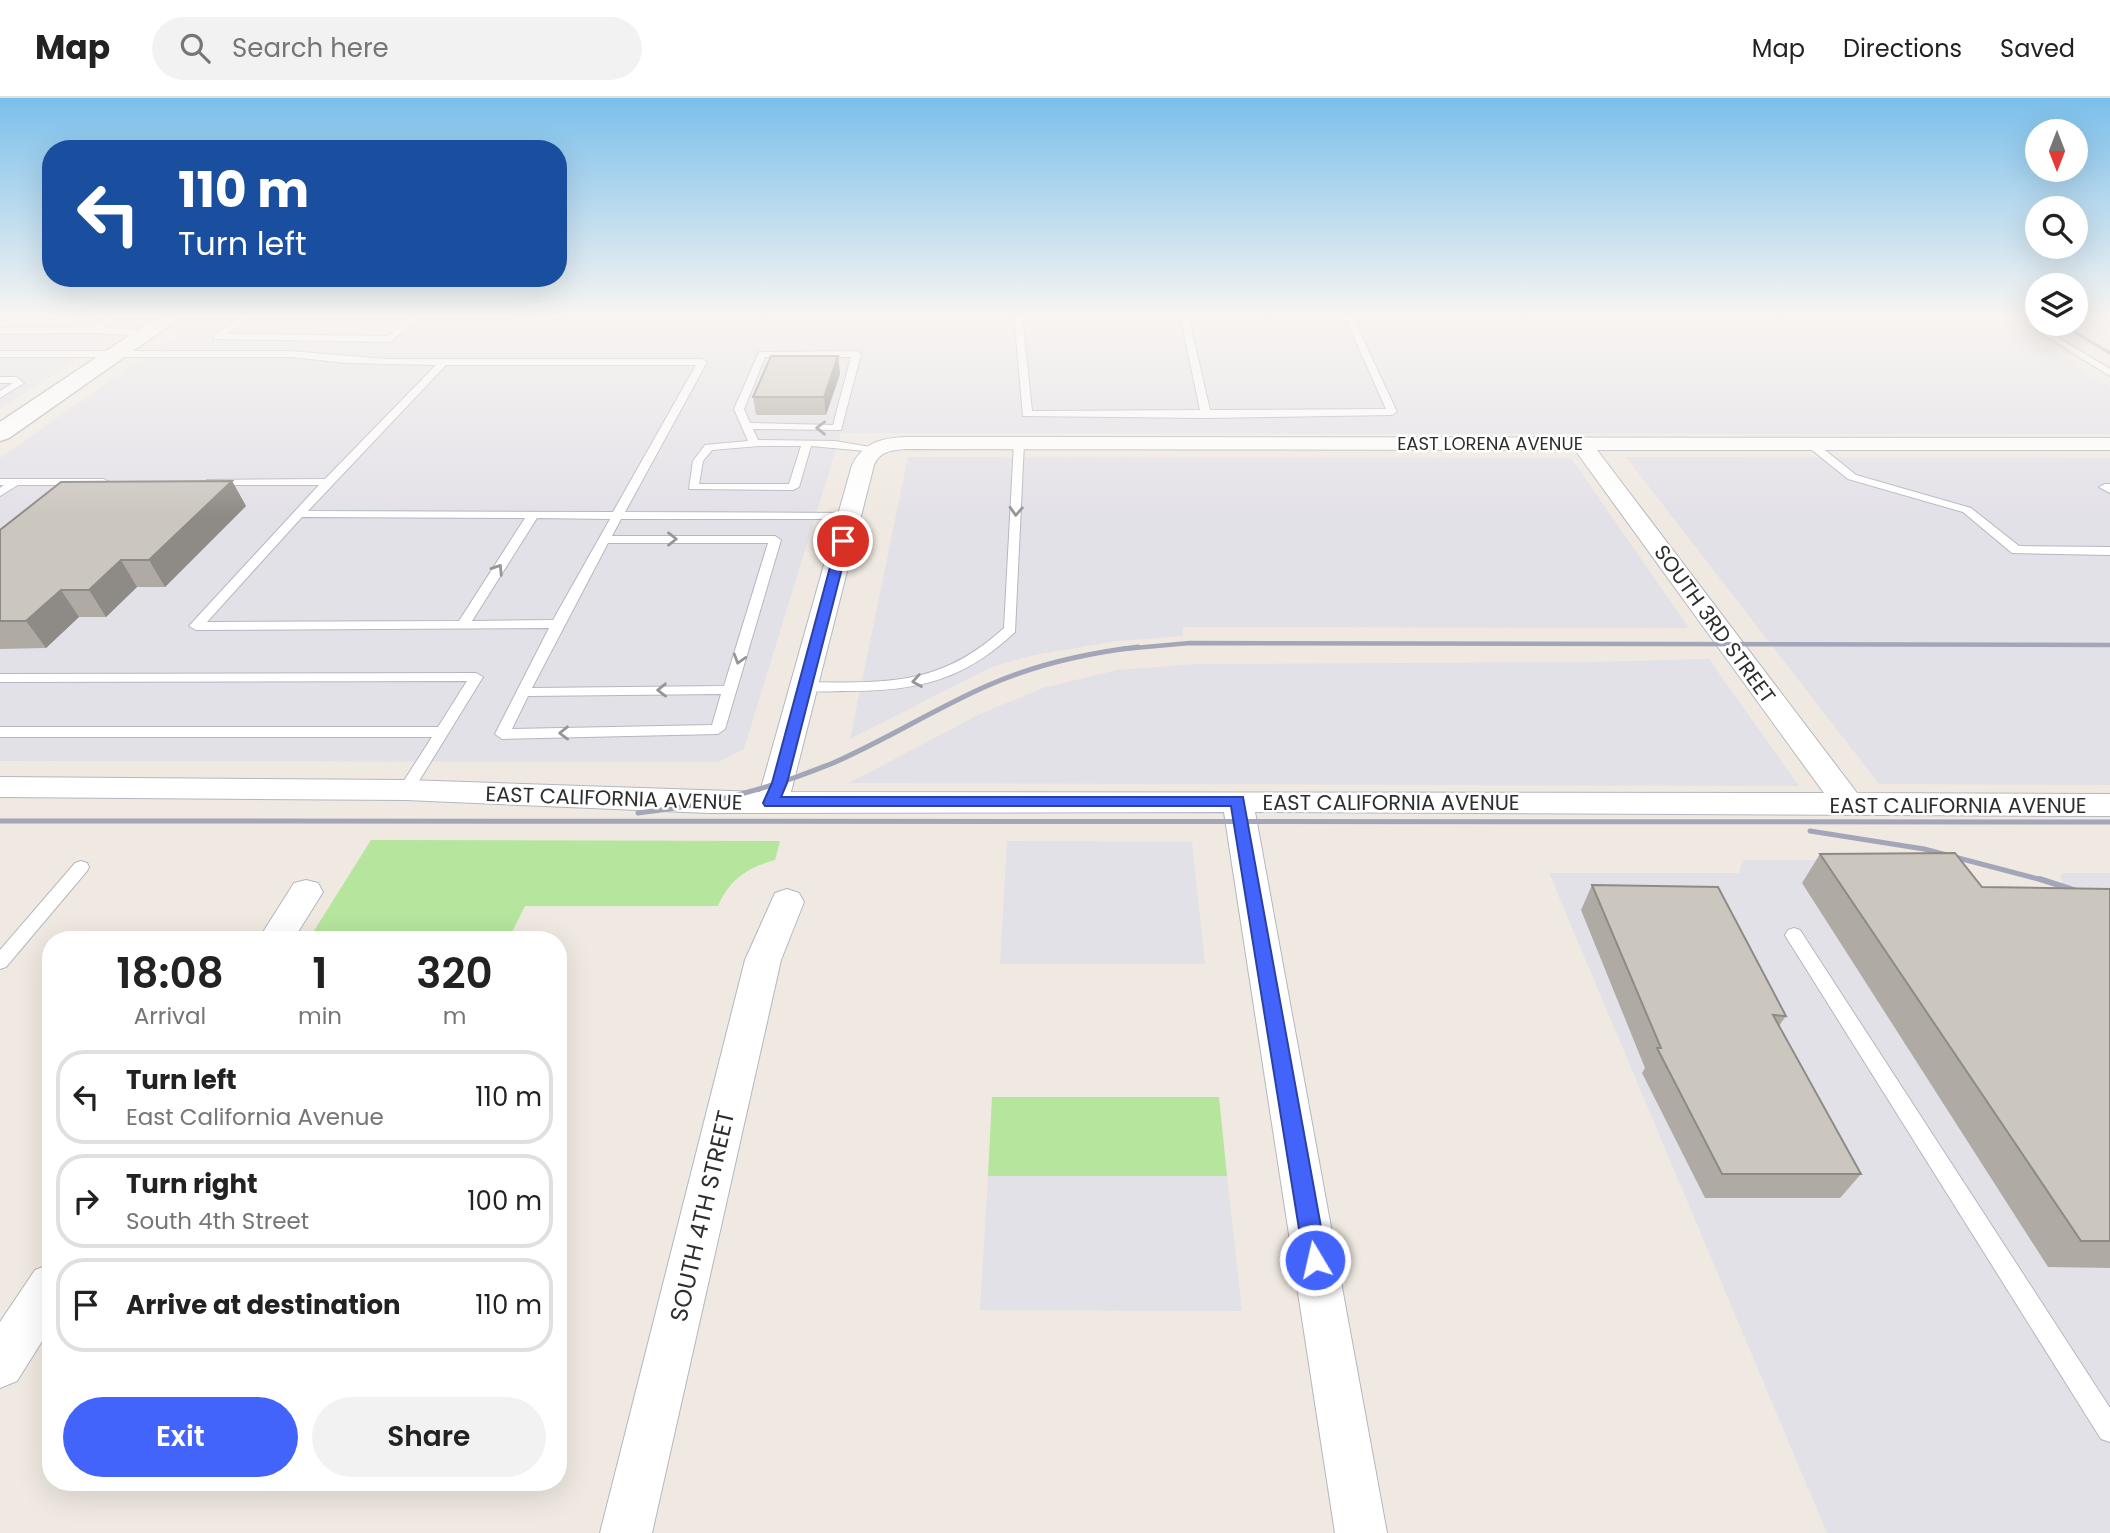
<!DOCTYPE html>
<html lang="en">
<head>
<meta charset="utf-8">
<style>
	:root { --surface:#fff; --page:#f2f2f2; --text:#222; --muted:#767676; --line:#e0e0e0; --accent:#4264fb }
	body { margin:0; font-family:Poppins,sans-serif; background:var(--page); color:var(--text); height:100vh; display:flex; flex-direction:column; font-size:26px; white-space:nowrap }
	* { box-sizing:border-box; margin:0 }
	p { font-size:23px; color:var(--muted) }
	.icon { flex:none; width:38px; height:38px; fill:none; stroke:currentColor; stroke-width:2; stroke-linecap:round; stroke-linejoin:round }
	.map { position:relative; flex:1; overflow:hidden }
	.side { position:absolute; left:42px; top:833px; width:525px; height:560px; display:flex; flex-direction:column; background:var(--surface); border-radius:28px; box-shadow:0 7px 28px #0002 }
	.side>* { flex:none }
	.banner { position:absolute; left:42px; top:42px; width:525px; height:147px; border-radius:28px; box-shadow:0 7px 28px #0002; background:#1a4fa0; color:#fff; overflow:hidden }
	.needle { width:46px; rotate:180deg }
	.buttons { position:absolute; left:2025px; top:21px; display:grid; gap:14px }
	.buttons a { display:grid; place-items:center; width:63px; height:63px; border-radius:50%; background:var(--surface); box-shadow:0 7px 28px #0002; font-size:35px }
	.pin { position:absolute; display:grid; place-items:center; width:60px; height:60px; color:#fff; margin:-30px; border:4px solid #fff; border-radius:50%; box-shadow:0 2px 7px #0007 }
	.me { position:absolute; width:77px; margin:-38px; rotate:351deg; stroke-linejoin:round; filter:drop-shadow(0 0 5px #0008) }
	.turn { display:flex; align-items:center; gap:24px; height:147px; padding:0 21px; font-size:32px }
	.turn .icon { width:91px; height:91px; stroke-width:2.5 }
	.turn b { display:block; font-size:49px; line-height:60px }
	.eta { display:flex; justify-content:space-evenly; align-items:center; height:119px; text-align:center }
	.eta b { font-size:42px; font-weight:600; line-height:49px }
	.button { display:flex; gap:14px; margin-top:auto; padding:14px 21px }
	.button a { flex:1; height:80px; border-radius:42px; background:var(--accent); color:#fff; font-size:28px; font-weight:600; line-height:80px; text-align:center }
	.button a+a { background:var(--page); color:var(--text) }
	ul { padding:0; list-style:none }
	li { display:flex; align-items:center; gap:21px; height:94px; margin:0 14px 10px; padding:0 7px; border:4px solid var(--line); border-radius:28px }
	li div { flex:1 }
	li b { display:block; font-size:26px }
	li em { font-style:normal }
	header { display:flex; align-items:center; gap:42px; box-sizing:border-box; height:98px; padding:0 35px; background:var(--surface); border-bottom:2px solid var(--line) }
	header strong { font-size:33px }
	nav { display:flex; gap:38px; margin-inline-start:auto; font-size:24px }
	.search { width:490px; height:63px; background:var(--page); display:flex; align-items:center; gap:18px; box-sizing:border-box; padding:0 24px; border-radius:38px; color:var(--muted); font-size:26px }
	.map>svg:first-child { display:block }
</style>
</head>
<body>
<header>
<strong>Map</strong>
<div class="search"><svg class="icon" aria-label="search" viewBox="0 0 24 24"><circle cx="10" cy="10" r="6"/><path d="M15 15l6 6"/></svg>Search here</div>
<nav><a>Map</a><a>Directions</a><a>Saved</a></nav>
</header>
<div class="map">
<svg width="2110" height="1435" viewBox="0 0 2110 1435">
	<rect width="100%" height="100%" fill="#efe9e1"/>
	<!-- industrial -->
	<g fill="#e3e1e8">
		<polygon points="0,217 144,217 0,311"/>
		<polygon points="204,217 1995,217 2110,289 2110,336 841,335 744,651 718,664 0,663 0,360"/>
		<polygon points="908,359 1571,360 1689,530 1183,529 1183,538 1117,543 1034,557 994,568 850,641"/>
		<polygon points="1626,359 2110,360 2110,687 1879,686"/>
		<polygon points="1709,561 1799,688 849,685 980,616 1043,590 1117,572 1199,566 1591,564"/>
		<polygon points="1007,743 1192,744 1205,866 1000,866"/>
		<polygon points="1743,762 1821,762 2063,812 2061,775 2110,775 2110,1435 1827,1435 1549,775 1739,775"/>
		<polygon points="988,1078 1227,1078 1242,1213 980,1212"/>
	</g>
	<!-- green -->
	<g fill="#b6e59e">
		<path d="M371,742L780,743L775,762C747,770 730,781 718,808H525L511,836H312Z"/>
		<polygon points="992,999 1219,999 1227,1078 988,1078"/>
	</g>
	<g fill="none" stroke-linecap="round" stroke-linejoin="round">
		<defs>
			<g id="service">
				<polygon points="112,217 121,217 103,230 148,232 152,235 148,238 94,235 0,236 0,230 92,229"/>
				<polygon points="243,217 252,217 226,236 388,238 413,217 422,217 390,244 214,241 214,237"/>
				<polygon points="1014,217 1022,217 1032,313 1200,312 1180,217 1188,217 1210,312 1386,311 1344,217 1352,217 1397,314 1392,317 1206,320 1023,318"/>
				<polygon points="2012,217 2021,217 2110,271 2110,278"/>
				<path d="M0,253H290L386,261H702L707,264L625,414L850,415L856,418L850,421H621L612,438H775L781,442L725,631L718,636L502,641L495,636L549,530L196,532L189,528L319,387H211L206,384L207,382L325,381L436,267L347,265L290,259H0ZM446,267H696L613,414L308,413ZM302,419L525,420L459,523L207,524ZM537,420L610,421L553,522L472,523ZM608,445H768L724,588L532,590ZM721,596L712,627L512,631L528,598Z"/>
				<path d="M856,253L861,256L841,332L753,331L758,342L835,343L876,350V354L811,348L799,389L793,392L689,391L693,363L705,347L748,343L734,311L759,254ZM765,259H851L833,327L750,325L744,311ZM759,348H801L789,386H699L703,363L712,352Z"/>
				<polygon points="0,279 16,279 24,285 0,300 0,293 13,285 0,285"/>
				<path d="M1019,342L1024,345L1015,534C963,583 917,593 847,593C831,593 813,595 798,591L796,588L798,585L803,584C885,585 940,589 1004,530L1014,345Z"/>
				<polygon points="1807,344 1815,344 1856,377 1971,410 2019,448 2110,449 2110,457 2012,455 1963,414 1848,381 1807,348"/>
				<polygon points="0,381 104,381 109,384 104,387 18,387 0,398 0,390 4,387 0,387"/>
				<polygon points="2105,386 2110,386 2110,395 2099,389"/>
				<polygon points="476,575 483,579 411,696 406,697 398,692 432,639 0,639 0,629 438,629 467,583 0,584 0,576"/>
				<polygon points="81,763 87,765 89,769 87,773 6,869 0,871 0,852 75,765"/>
				<polygon points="1794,830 1800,832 2110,1310 2110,1344 2101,1341 1788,842 1785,837 1788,832"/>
			</g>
			<g id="minor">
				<path d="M906,339L2110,340V352H1597L1857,695L2110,696V718L1255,714L1387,1435H1335L1224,714L709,715L406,702L0,699V679L406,682L760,694L852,367C864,344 882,340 906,339ZM906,351L1575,352L1824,695L791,694L874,367C880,353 892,352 906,351Z"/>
				<polygon points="306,782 318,785 323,794 293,842 258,842 294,785"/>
				<polygon points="787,791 799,795 804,804 781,862 652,1435 600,1435 745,862 775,795"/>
				<polygon points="51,1166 51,1229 17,1283 0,1290 0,1224 35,1172"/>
			</g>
			<polygon id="tertiary" points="160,217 184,217 9,340 0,343 0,324"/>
		</defs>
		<!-- service casing -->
		<use href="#service" stroke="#b4b7c1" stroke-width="2"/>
		<!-- minor casing -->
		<use href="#minor" stroke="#b4b7c1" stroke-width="2"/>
		<!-- tertiary casing -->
		<use href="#tertiary" stroke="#b4b7c1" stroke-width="3"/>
		<!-- service -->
		<use href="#service" fill="#fff" fill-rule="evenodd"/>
		<!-- minor -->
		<use href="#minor" fill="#fff" fill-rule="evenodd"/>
		<!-- tertiary -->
		<use href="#tertiary" fill="#fff" fill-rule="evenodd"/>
		<!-- rail-far3 -->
		<g stroke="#a3a6b8" stroke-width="3.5">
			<polyline points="2104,217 2110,220"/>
			<polyline points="2061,226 2110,255"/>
		</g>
		<!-- rail-far2 -->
		<polyline stroke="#a3a6b8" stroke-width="4.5" points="1123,551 1190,545 2110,547"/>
		<!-- rail-far1 -->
		<g stroke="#a3a6b8" stroke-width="5">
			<path d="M638,715C706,708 770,691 833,665C886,642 936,610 989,587C1037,566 1087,555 1138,549"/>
			<polyline points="0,723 2110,724"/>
			<polyline points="1810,733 1924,751 2046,783"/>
		</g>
		<!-- rail -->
		<polyline stroke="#a3a6b8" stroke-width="6" points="2040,781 2110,804"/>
	</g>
	<!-- wall -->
	<g fill="#afaba4">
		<polygon points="838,258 840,276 826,317 756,317 753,299"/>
		<polygon points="232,383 246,408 165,489 137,489 106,519 79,519 46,550 0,551 0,432"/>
		<polygon points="1820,756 1982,789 2110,791 2110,1170 2048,1169 1802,785"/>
		<polygon points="1592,787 1786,918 1779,928 1861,1076 1840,1100 1705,1100 1642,975 1645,970 1581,812"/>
	</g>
	<!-- shaded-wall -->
	<g fill="#8e8b86">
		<polygon points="838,258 840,276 826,317 824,299"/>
		<polygon points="232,383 246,408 165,489 149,462"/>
		<polygon points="121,462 137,489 106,519 89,492"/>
		<polygon points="61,492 79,519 46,550 26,523"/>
	</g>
	<!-- building -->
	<g fill="#cbc7bf" stroke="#8e8b86" stroke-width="2">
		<polygon points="771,258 838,258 824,299 753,299"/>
		<polygon points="232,383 149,462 121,462 89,492 61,492 26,523 0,523 0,432 61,384"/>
		<polygon points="1955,755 1982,789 2110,791 2110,1143 2081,1143 1820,756"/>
		<polygon points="1592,787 1718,789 1786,918 1773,917 1861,1076 1722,1076 1657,950 1661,950"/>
	</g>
	<!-- one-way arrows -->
	<defs><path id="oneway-chevron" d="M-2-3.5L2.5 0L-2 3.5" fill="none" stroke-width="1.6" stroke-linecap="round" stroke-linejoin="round" transform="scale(1.75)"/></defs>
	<g stroke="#969696">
		<use href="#oneway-chevron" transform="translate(821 330) rotate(-179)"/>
		<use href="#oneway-chevron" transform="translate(1016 413) rotate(93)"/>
		<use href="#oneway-chevron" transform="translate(672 441)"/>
		<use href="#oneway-chevron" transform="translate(498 471) rotate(-57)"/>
		<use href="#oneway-chevron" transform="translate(739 561) rotate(107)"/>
		<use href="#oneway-chevron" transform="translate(917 583) rotate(171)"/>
		<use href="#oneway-chevron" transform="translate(662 592) rotate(179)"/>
		<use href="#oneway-chevron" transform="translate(564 635) rotate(179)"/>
	</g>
	<!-- sky -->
	<linearGradient id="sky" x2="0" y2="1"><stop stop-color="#7abfeb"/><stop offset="0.52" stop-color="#f8f5f2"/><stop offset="1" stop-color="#f8f5f2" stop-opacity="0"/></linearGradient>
	<rect width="2110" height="418" fill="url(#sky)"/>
	<!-- route -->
	<polygon fill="#4264fb" stroke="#2b41a3" stroke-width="2" points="843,439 849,443 787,685 781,699 1243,699 1327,1162 1323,1169 1315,1172 1307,1169 1304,1162 1231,708 765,708 763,705 772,685 837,443"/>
	<g text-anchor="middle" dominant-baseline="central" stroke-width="5" stroke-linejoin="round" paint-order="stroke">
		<!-- far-street labels -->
		<g font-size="18" fill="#2e2e2e" stroke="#fff">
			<text x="1490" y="345">EAST LORENA AVENUE</text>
		</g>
		<!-- street labels -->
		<g font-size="21" fill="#2e2e2e" stroke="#fff">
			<text transform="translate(1715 526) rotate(54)">SOUTH 3RD STREET</text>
			<text transform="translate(614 700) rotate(2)">EAST CALIFORNIA AVENUE</text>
			<text x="1391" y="704">EAST CALIFORNIA AVENUE</text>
			<text x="1958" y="707">EAST CALIFORNIA AVENUE</text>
		</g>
		<!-- near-street labels -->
		<g font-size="24" fill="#2e2e2e" stroke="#fff">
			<text transform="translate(702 1118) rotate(-77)">SOUTH 4TH STREET</text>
		</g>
	</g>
</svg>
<div class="buttons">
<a><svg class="needle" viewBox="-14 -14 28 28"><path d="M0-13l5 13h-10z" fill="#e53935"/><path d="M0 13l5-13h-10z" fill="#767676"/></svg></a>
<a><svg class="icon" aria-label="search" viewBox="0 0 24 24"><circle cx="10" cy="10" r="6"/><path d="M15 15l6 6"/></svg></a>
<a><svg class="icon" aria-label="layers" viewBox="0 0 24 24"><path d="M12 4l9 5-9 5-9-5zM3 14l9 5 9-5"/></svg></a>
</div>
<div class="pin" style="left:843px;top:443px;background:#d93025"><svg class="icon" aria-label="arrive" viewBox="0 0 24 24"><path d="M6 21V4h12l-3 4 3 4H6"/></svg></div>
<svg class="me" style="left:1315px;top:1162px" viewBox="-20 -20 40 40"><circle r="17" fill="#4264fb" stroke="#fff" stroke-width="3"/><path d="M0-11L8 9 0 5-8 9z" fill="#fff"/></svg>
<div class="banner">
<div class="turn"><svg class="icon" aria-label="left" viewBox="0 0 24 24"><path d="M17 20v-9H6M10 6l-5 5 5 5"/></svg><div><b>110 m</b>Turn left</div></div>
</div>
<section class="side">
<div class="eta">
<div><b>18:08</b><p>Arrival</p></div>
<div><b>1</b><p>min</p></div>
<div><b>320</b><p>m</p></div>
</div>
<ul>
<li><svg class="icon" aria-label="left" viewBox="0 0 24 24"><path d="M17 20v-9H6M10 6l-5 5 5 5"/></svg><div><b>Turn left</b><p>East California Avenue</p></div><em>110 m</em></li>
<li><svg class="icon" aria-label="right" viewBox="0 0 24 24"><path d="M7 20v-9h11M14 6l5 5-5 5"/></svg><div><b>Turn right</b><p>South 4th Street</p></div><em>100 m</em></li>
<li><svg class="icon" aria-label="arrive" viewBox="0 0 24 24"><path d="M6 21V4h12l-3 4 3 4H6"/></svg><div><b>Arrive at destination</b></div><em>110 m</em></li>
</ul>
<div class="button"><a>Exit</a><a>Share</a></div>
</section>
</div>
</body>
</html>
